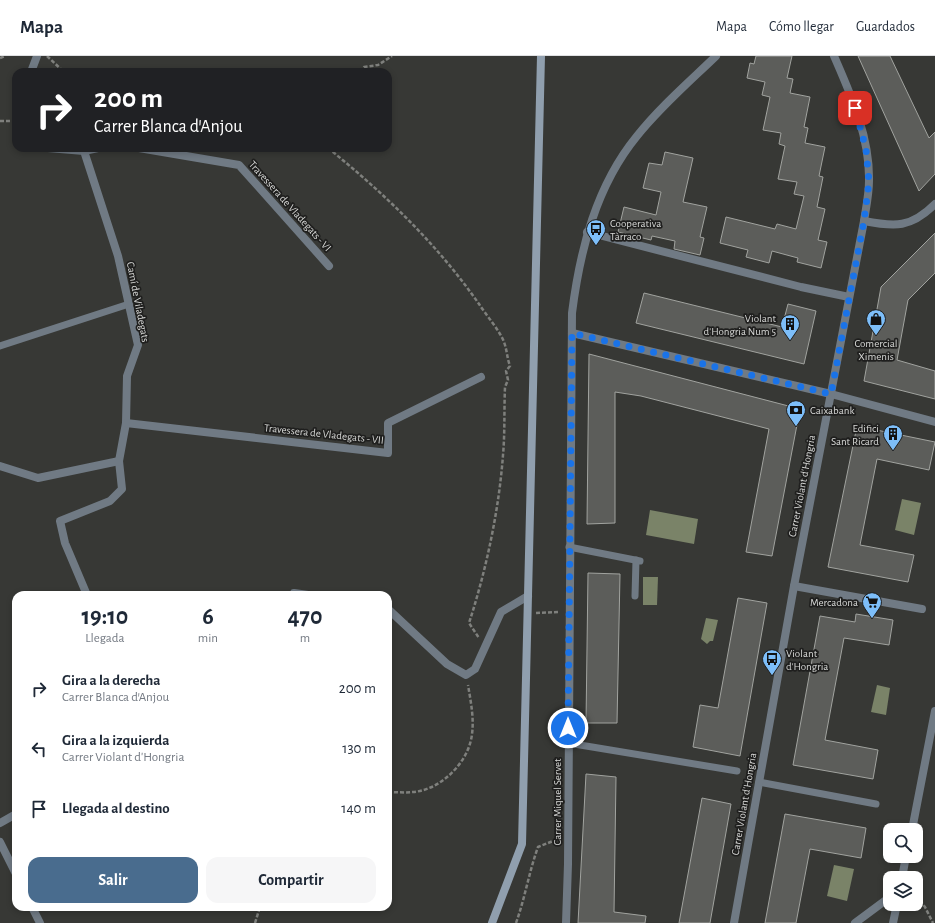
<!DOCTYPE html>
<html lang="es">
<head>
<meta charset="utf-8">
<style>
	:root { --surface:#fff; --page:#f6f6f7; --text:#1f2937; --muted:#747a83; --line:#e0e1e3; --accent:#496c8e }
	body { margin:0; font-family:"Alegreya Sans",sans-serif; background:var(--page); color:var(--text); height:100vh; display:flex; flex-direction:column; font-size:15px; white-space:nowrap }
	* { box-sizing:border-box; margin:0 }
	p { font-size:13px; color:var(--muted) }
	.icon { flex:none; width:22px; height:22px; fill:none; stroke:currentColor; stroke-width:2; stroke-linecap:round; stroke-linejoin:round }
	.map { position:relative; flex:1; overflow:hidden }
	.sheet { position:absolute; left:12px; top:535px; width:380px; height:320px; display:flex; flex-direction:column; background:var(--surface); border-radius:12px; box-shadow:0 2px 6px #0003 }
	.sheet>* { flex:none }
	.guide { position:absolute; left:12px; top:12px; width:380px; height:84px; border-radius:12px; box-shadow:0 2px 6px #0003; background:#202124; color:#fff; overflow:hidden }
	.tools { position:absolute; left:883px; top:767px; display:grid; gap:8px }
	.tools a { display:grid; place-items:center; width:40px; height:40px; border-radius:8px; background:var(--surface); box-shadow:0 2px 6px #0003; font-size:20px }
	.pin { position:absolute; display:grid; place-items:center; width:34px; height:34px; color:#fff; margin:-17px; border-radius:8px; box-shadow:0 2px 6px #0006 }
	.me { position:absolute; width:44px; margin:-22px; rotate:0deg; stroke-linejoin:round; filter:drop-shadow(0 0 3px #0008) }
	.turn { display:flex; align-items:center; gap:14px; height:84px; padding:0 16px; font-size:18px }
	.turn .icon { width:52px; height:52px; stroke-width:2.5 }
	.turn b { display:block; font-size:28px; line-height:34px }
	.eta { display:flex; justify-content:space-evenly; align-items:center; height:68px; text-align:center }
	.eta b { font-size:24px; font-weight:600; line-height:28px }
	.button { display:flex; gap:8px; margin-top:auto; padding:8px 16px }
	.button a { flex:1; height:46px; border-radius:12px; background:var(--accent); color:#fff; font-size:16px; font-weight:600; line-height:46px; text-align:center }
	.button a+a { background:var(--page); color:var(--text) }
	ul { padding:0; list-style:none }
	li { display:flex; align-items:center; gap:12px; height:60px; padding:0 16px }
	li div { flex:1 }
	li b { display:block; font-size:15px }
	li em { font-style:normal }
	header { display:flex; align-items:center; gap:24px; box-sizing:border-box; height:56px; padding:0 20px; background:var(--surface); border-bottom:1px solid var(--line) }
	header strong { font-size:19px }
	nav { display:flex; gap:22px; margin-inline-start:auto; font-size:14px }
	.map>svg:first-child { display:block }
</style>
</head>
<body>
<header>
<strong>Mapa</strong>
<nav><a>Mapa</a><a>Cómo llegar</a><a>Guardados</a></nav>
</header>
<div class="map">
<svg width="935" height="867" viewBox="0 0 935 867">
	<rect width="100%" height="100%" fill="#373835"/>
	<!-- water -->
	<g fill="#7a8368">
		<polygon points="902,443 921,447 914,479 895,474"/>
		<polygon points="650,454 698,463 694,488 646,479"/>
		<polygon points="643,521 658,521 657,549 643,549"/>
		<polygon points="706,562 718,564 713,585 710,585 707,588 701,583"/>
		<polygon points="877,629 890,632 886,659 871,656"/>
		<polygon points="834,809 854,813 847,845 827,840"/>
	</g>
	<!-- building -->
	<g fill="#5c5d5a" stroke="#a1a39f">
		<polygon points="756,0 792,0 787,22 793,23 790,37 810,41 804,71 808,72 805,87 825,91 819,120 823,121 817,151 825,153 818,184 827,186 821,212 797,206 798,202 772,195 769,207 746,201 748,194 720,187 726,161 775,173 777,168 796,173 804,140 794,138 797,126 778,123 785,90 779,88 781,77 763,74 770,41 762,39 765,26 747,22 750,7 754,8"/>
		<polygon points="858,0 890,0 929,82 935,76 935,118 919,135"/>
		<polygon points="665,96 693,102 683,146 707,151 700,181 704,182 700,199 674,193 675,185 652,180 651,184 618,176 624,151 656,159 661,136 643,132 649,107 662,109"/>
		<polygon points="935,177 935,217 908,244 897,304 935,315 935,343 864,325 881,231"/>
		<polygon points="644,237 782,271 788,248 816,255 804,308 636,267"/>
		<polygon points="589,298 800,353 772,500 746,496 769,373 641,340 615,336 615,467 587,468"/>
		<polygon points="857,370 935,386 929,414 877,403 860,489 914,499 908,526 828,511"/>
		<polygon points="588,517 620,518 617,667 586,667"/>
		<polygon points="738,542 767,547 740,700 693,691 700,649 718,652"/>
		<polygon points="856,558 893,564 889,589 844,582 825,684 878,694 873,723 793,709 820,560 855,566"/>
		<polygon points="586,718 616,721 614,856 646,860 645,867 578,867"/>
		<polygon points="702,742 731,748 710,867 679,867"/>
		<polygon points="785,758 866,772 861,802 810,793 796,867 765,867"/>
	</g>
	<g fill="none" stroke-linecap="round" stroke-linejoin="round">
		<!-- path -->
		<g stroke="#7f807d" stroke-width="2.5" stroke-dasharray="4 2" stroke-linecap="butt">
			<polyline points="47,0 64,16"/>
			<polyline points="0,2 5,0"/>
			<polyline points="360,16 364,11 378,9 392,0"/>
			<polyline points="0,65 16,65"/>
			<path d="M328,92C385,138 437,188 479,248C486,259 500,275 504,286C507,294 507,302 510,310L506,315L508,324L505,331C504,354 505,377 503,399C499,454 486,515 469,567L479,582"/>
			<polyline points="536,557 559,556"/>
			<path d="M388,736C396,736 405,737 413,736C439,734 465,710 471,684C475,666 471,647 468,629"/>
			<polyline points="916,840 925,851 933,867"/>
			<polyline points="255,867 260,851"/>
			<path d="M516,867C525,842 529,816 538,791L558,783"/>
		</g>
		<!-- service -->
		<g stroke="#707a84" stroke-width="7">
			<polyline points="0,290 129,248"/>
			<polyline points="569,491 640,505"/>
			<polyline points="635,540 636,504"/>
			<polyline points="568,687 737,715"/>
			<polyline points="759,726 876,748"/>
		</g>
		<!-- minor -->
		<g stroke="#707a84" stroke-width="8">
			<polyline points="31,16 37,0"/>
			<polyline points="48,92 84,95 98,92"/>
			<polyline points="139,92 239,109 329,210"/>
			<polyline points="84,95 118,200 138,289 127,320 126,367 119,405 122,433 110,445 60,465 65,487 87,539"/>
			<path d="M864,165C895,171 911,172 935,148"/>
			<polyline points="587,176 801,231 849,241"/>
			<polyline points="572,277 831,338 935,366"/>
			<polyline points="126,367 388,397 388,367 481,321"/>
			<polyline points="0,410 38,422 119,405"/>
			<polyline points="794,530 922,553"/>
			<polyline points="294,537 308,539"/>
			<polyline points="388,553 447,608 466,619 475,613 501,556 528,540"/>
			<polyline points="0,767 16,758"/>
			<polyline points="0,786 16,818"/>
			<polyline points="32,851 40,867"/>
			<path d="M566,867L568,808L572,257C580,194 596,130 637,80C660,51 689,26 716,0"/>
			<path d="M734,867L794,530L864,165C866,152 869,138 869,125C870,81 851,39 834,0"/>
			<polyline points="855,867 890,841"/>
		</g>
		<!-- tertiary -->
		<g stroke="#707a84" stroke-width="8">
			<polyline points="912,774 935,655"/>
			<polyline points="902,822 906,800"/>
			<polyline points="893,867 897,848"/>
		</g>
		<!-- secondary -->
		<polyline stroke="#909fae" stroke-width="8" points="492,867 522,788 541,0"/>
	</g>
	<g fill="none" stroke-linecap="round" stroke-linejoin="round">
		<!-- route -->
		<polyline stroke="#1a73e8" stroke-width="7" stroke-dasharray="0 12.6" points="568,672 572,277 831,338 864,165 869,126 866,93 855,52"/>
	</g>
	<!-- icons -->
	<defs>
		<symbol id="bus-pin" viewBox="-11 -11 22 30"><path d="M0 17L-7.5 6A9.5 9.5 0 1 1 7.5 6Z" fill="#7dbef9" stroke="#1f1f1e"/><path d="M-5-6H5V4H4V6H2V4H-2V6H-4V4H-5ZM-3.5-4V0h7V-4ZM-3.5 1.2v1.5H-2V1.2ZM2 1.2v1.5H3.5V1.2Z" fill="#111"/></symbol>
		<symbol id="shop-pin" viewBox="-11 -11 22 30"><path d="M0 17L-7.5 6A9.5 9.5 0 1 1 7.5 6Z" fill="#7dbef9" stroke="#1f1f1e"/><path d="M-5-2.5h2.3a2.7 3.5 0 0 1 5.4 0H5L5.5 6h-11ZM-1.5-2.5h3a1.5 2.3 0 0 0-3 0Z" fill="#111"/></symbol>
		<symbol id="building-pin" viewBox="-11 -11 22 30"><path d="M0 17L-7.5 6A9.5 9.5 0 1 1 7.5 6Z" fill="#7dbef9" stroke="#1f1f1e"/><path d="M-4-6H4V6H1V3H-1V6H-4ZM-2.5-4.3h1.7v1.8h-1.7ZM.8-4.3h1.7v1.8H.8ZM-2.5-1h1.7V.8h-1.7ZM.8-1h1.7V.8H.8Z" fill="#111"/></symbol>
		<symbol id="bank-pin" viewBox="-11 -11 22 30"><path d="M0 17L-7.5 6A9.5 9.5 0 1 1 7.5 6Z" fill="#7dbef9" stroke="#1f1f1e"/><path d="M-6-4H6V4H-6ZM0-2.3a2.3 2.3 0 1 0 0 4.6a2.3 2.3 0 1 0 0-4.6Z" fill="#111"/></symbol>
		<symbol id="supermarket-pin" viewBox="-11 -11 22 30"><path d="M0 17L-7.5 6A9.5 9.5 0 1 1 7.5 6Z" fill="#7dbef9" stroke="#1f1f1e"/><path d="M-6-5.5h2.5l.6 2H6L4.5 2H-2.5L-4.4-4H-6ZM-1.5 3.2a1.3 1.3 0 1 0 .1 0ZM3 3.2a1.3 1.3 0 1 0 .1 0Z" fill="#111"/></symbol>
	</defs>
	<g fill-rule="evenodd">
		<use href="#bus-pin" x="585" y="162" width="22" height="30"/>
		<use href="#shop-pin" x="865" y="252" width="22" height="30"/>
		<use href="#building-pin" x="779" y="257" width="22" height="30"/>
		<use href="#bank-pin" x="785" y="343" width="22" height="30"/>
		<use href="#building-pin" x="882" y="367" width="22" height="30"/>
		<use href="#supermarket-pin" x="861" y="535" width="22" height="30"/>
		<use href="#bus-pin" x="761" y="592" width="22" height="30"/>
	</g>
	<g text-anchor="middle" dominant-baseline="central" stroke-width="3.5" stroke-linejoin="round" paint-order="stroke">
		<!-- street labels -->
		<g font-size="11" fill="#d8d9d7" stroke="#1f1f1e">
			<text transform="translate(290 150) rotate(48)">Travessera de Vladegats - VI</text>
			<text transform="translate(138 246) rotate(79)">Camí de Viladegats</text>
			<text transform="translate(324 378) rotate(6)">Travessera de Vladegats - VII</text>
			<text transform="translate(802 430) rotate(-79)">Carrer Violant d'Hongria</text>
			<text transform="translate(557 746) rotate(-90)">Carrer Miquel Servet</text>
			<text transform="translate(744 748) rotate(-80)">Carrer Violant d'Hongria</text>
		</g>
		<!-- poi labels -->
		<g font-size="11" fill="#d8d9d7" stroke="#1f1f1e" text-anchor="start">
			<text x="610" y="167">Cooperativa<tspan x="610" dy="13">Tàrraco</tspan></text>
			<text x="776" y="262" text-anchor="end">Violant<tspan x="776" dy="13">d'Hongria Num 5</tspan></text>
			<text x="876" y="287" text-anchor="middle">Comercial<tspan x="876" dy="13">Ximenis</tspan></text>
			<text x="810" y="354">Caixabank</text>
			<text x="879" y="372" text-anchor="end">Edifici<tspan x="879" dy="13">Sant Ricard</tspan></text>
			<text x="858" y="546" text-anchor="end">Mercadona</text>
			<text x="786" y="597">Violant<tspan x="786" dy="13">d'Hongria</tspan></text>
		</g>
	</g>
</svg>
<div class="tools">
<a><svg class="icon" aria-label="search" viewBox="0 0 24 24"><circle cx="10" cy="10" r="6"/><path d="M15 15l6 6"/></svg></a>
<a><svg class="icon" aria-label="layers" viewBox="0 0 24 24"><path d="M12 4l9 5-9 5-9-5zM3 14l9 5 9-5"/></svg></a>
</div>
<div class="pin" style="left:855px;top:52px;background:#d93025"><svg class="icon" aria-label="arrive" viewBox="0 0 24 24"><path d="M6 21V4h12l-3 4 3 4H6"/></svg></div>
<svg class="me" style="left:568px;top:672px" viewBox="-20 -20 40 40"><circle r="17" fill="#1a73e8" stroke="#fff" stroke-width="3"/><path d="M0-11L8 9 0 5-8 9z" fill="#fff"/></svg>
<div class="guide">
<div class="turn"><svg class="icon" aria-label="right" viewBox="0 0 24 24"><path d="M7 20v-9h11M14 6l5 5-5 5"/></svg><div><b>200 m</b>Carrer Blanca d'Anjou</div></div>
</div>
<section class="sheet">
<div class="eta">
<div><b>19:10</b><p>Llegada</p></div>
<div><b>6</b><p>min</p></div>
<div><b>470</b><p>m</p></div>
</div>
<ul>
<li><svg class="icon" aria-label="right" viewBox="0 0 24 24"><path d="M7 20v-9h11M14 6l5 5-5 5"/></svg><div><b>Gira a la derecha</b><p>Carrer Blanca d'Anjou</p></div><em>200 m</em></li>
<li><svg class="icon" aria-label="left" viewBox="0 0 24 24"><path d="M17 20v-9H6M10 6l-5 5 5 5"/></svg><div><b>Gira a la izquierda</b><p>Carrer Violant d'Hongria</p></div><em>130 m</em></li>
<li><svg class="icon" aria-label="arrive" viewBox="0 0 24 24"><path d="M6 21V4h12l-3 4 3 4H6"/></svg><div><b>Llegada al destino</b></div><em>140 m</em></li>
</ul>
<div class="button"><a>Salir</a><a>Compartir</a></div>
</section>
</div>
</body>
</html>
